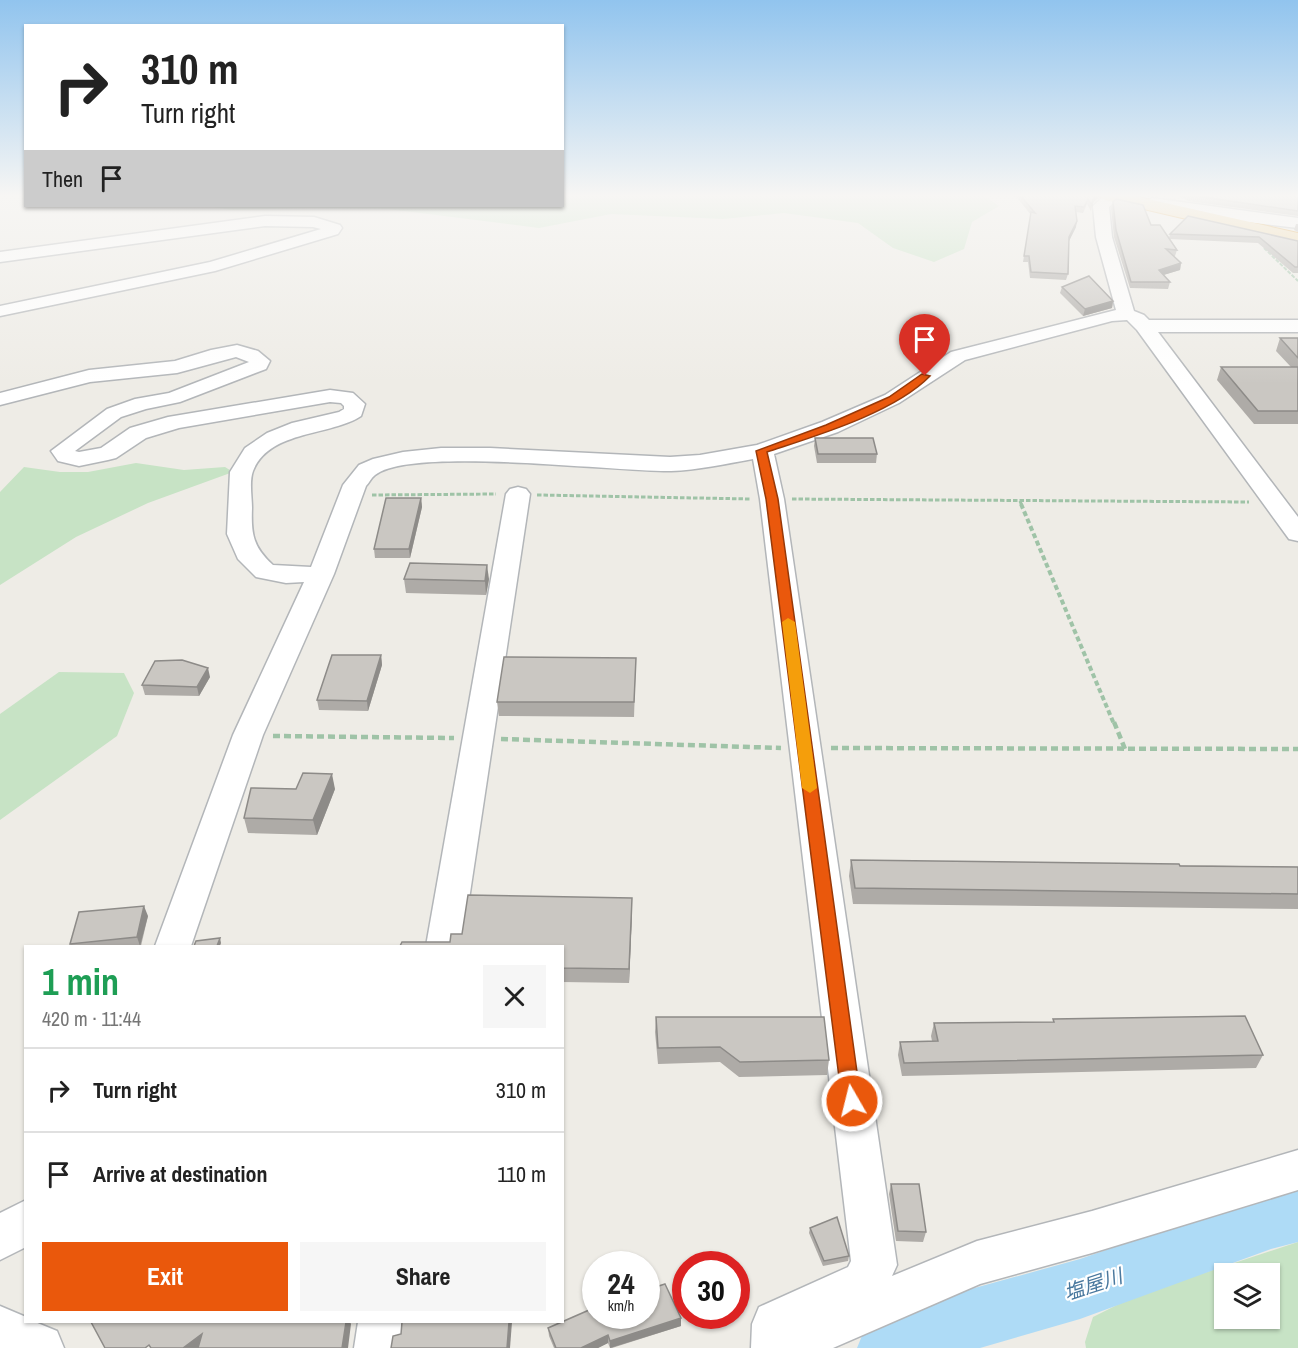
<!DOCTYPE html>
<html lang="en">
<head>
<meta charset="utf-8">
<style>
	:root { --surface:#fff; --page:#f6f6f6; --text:#222; --muted:#767676; --line:#e0e0e0; --accent:#ea580c }
	body { margin:0; font-family:"Archivo Narrow","Noto Sans JP",sans-serif; background:var(--page); color:var(--text); height:100vh; display:flex; flex-direction:column; font-size:22px; white-space:nowrap }
	* { box-sizing:border-box; margin:0 }
	p { font-size:20px; color:var(--muted) }
	.icon { flex:none; width:33px; height:33px; fill:none; stroke:currentColor; stroke-width:2; stroke-linecap:round; stroke-linejoin:round }
	.map { position:relative; flex:1; overflow:hidden }
	.drawer { position:absolute; left:24px; top:945px; width:540px; height:378px; display:flex; flex-direction:column; background:var(--surface); border-radius:0px; box-shadow:0 2px 4px #0004 }
	.drawer>* { flex:none }
	.guide { position:absolute; left:24px; top:24px; width:540px; height:183px; border-radius:0px; box-shadow:0 2px 4px #0004; background:#fff; color:var(--text); overflow:hidden }
	.tools { position:absolute; left:1214px; top:1263px; display:grid; gap:12px }
	.tools a { display:grid; place-items:center; width:66px; height:66px; border-radius:0px; background:var(--surface); box-shadow:0 2px 4px #0004; font-size:30px }
	.speed { position:absolute; left:582px; top:1251px; display:flex; gap:12px; font-size:30px; font-weight:700; text-align:center }
	.speed>* { display:grid; place-content:center; width:78px; height:78px; border-radius:50%; background:var(--surface); box-shadow:0 2px 4px #0004; line-height:1 }
	.speed small { font-size:15px; font-weight:400 }
	.speed .limit { border:9px solid #d22; background:#fff; color:#111 }
	.pin { position:absolute; display:grid; place-items:center; width:51px; height:51px; color:#fff; margin:-62px -26px; border-radius:50% 50% 50% 0; rotate:-45deg; box-shadow:0 0 6px #0007 }
	.pin .icon { rotate:45deg }
	.me { position:absolute; width:66px; margin:-33px; rotate:352deg; stroke-linejoin:round; filter:drop-shadow(0 0 4px #0008) }
	.turn { display:flex; align-items:center; gap:21px; height:126px; padding:0 18px; font-size:27px }
	.turn .icon { width:78px; height:78px; stroke-width:2.5 }
	.turn b { display:block; font-size:42px; line-height:51px }
	.then { display:flex; align-items:center; height:57px; padding:0 18px; background:#0003; gap:12px; font-size:22px }
	.round { display:grid; place-items:center; flex:none; width:63px; height:63px; border-radius:0px; background:var(--page) }
	.summary { display:flex; align-items:center; justify-content:space-between; height:102px; padding:0 18px }
	h1 { font-size:36px; font-weight:700; line-height:45px; color:#1e9e55 }
	.action { display:flex; gap:12px; margin-top:auto; padding:12px 18px }
	.action a { flex:1; height:69px; border-radius:0px; background:var(--accent); color:#fff; font-size:24px; font-weight:700; line-height:69px; text-align:center }
	.action a+a { background:var(--page); color:var(--text) }
	ul { padding:0; list-style:none }
	li { display:flex; align-items:center; gap:18px; height:84px; padding:0 18px; border-top:2px solid var(--line) }
	li div { flex:1 }
	li b { display:block; font-size:22px }
	li em { font-style:normal }
	.map>svg:first-child { display:block }
</style>
</head>
<body>
<div class="map">
<svg width="1298" height="1348" viewBox="0 0 1298 1348">
	<rect width="100%" height="100%" fill="#eeece6"/>
	<!-- green -->
	<g fill="#c7e3c5" fill-rule="evenodd">
		<polygon points="563,195 983,195 999,206 972,222 964,249 934,262 893,248 858,223 784,213 723,219 611,214 539,228 388,209 309,208 232,210 206,206 562,206"/>
		<polygon points="136,463 184,470 225,467 233,472 148,503 76,537 0,585 0,492 24,467 60,472 88,472"/>
		<polygon points="59,672 124,673 134,693 117,736 0,820 0,714"/>
		<path d="M1298,1242V1348H1086L1085,1342L1093,1317L1137,1295ZM1224,1274H1269V1318H1224Z"/>
	</g>
	<g fill="none" stroke-linecap="round" stroke-linejoin="round">
		<!-- river -->
		<polygon fill="#aedbf6" fill-rule="evenodd" points="1298,1188 1298,1242 1271,1249 1080,1319 980,1348 857,1348 866,1326 924,1302 1080,1259 1271,1193"/>
		<defs>
			<g id="minor">
				<path d="M1105,195L1119,197L1109,207L1112,237L1134,311L1144,315L1149,320H1298V332H1158L1298,517V541L1289,539L1137,330L1127,320L1112,321L965,360L899,403L838,432L774,454L784,499L897,1265L892,1276L977,1241L1092,1211L1298,1150V1190L1092,1253L980,1284L833,1348H751L752,1324L759,1307L848,1267L851,1261L760,499L753,459C725,464 698,470 671,471C616,472 411,446 375,475C371,478 369,483 366,486L334,574L263,735L191,946H155L233,735L304,582L286,583L256,577L238,559L227,534L230,472L245,448L267,433L292,423L339,412L344,409V406L341,403L330,402L179,428L146,438L116,458L108,460L79,466L58,461L51,451L107,409L135,399L169,393L249,362L236,357L177,373L90,382L0,405V393L89,370L175,361L211,350L237,345L258,351L270,361L266,369L180,402L146,409L121,417L75,451L79,452L101,448L130,428L168,417L330,390L353,393L365,404L361,416C331,436 269,430 253,471C249,481 252,497 252,508C251,534 253,547 273,565L311,567L343,485L359,465L373,459L403,452L441,448H490L670,457L700,455L757,445L822,422L885,395L951,352L1116,310L1096,237L1093,206Z"/>
				<polygon points="1152,198 1298,218 1298,228 1231,220 1147,205 1145,202"/>
				<polygon points="265,216 314,217 340,225 342,228 338,234 215,271 0,316 0,306 210,262 321,229 313,227 265,226 0,262 0,252"/>
				<polygon points="518,487 526,489 530,494 462,946 426,946 506,494 510,489"/>
				<polygon points="26,1200 26,1247 0,1260 0,1213"/>
				<polygon points="0,1306 26,1317 26,1322 35,1322 57,1331 64,1348 0,1348"/>
				<polygon points="358,1322 405,1322 402,1348 354,1348"/>
			</g>
			<polygon id="highway" points="1097,195 1130,195 1298,233 1298,245 1105,200"/>
		</defs>
		<!-- minor casing -->
		<use href="#minor" stroke="#b3b6b9" stroke-width="3"/>
		<!-- highway casing -->
		<use href="#highway" stroke="#db9119" stroke-width="2"/>
		<!-- path-far3 -->
		<polyline stroke="#9fc3a7" stroke-width="2" stroke-dasharray="4 1.5" stroke-linecap="butt" points="1264,248 1298,281"/>
		<!-- path-far2 -->
		<g stroke="#9fc3a7" stroke-width="3" stroke-dasharray="4.5 2" stroke-linecap="butt">
			<polyline points="372,495 496,494"/>
			<polyline points="537,495 751,499"/>
			<polyline points="792,499 1249,502"/>
			<polyline points="1020,501 1022,506"/>
		</g>
		<!-- path-far1 -->
		<polyline stroke="#9fc3a7" stroke-width="4" stroke-dasharray="5 3" stroke-linecap="butt" points="1021,504 1114,724"/>
		<!-- path -->
		<g stroke="#9fc3a7" stroke-width="4.5" stroke-dasharray="7 4" stroke-linecap="butt">
			<polyline points="1114,722 1125,749"/>
			<polyline points="273,736 454,738"/>
			<polyline points="501,739 781,748"/>
			<polyline points="831,748 1298,749"/>
		</g>
		<!-- minor -->
		<use href="#minor" fill="#fff" fill-rule="evenodd"/>
		<!-- highway -->
		<use href="#highway" fill="#f1d59a" fill-rule="evenodd"/>
	</g>
	<!-- wall -->
	<g fill="#aeaba7">
		<polygon points="1015,195 1099,195 1098,198 1093,203 1091,211 1087,204 1083,213 1076,212 1076,227 1069,241 1068,274 1066,280 1030,278 1028,262 1023,262 1031,215"/>
		<polygon points="1177,195 1298,195 1298,216 1188,201"/>
		<polygon points="1113,202 1151,225 1169,238 1170,234 1188,216 1298,241 1298,273 1293,273 1258,243 1170,239 1177,250 1175,256 1173,256 1181,263 1180,270 1163,275 1170,282 1168,289 1130,288 1114,237 1111,208"/>
		<polygon points="1296,224 1298,224 1298,232 1294,230"/>
		<polygon points="1062,287 1113,301 1112,308 1083,316 1060,293"/>
		<polygon points="1280,338 1298,338 1298,424 1254,424 1217,380 1221,367 1291,367 1276,351"/>
		<polygon points="815,438 877,454 876,463 817,463 814,446"/>
		<polygon points="421,498 422,507 410,558 375,558 374,549"/>
		<polygon points="404,579 489,579 486,595 406,593"/>
		<polygon points="381,655 382,665 368,711 319,710 317,700"/>
		<polygon points="636,658 634,717 499,716 497,702"/>
		<polygon points="210,677 199,696 145,695 142,685"/>
		<polygon points="335,789 317,835 248,833 244,818"/>
		<polygon points="851,860 1298,867 1298,909 853,904 849,876"/>
		<polygon points="632,912 629,983 562,982 562,946 450,942 462,934"/>
		<polygon points="148,916 141,946 71,946 70,944"/>
		<polygon points="656,1017 829,1060 827,1075 739,1077 720,1062 658,1064 655,1032"/>
		<polygon points="1053,1019 1263,1055 1256,1068 902,1076 898,1055 900,1042 932,1041 931,1036 934,1023 1053,1022"/>
		<polygon points="891,1184 926,1232 923,1242 896,1241 889,1194"/>
		<polygon points="810,1228 849,1256 848,1261 823,1266 809,1233"/>
		<polygon points="593,1277 596,1277 596,1292 593,1286"/>
		<polygon points="681,1326 612,1348 610,1348 608,1343 598,1348 554,1348 549,1336 548,1328"/>
	</g>
	<!-- shaded-wall -->
	<g fill="#8d8b88">
		<polygon points="1096,195 1099,195 1098,198 1091,204 1093,199"/>
		<polygon points="1077,221 1076,227 1068,243 1069,237"/>
		<polygon points="1181,263 1180,270 1157,277 1159,270"/>
		<polygon points="1113,301 1112,308 1083,316 1085,309"/>
		<polygon points="421,498 422,507 410,558 409,549"/>
		<polygon points="487,565 489,579 486,595 485,581"/>
		<polygon points="381,655 382,665 368,711 367,701"/>
		<polygon points="208,668 210,677 199,696 197,687"/>
		<polygon points="332,774 335,789 317,835 313,820"/>
		<polygon points="632,898 632,912 629,983 629,969"/>
		<polygon points="144,906 148,916 140,946 137,937"/>
		<polygon points="220,938 221,943 220,946 217,946"/>
		<polygon points="681,1318 681,1326 610,1348 610,1341"/>
		<polygon points="346,1322 350,1322 351,1324 348,1348 342,1348"/>
		<polygon points="509,1322 512,1322 510,1348 507,1348"/>
		<polygon points="202,1334 204,1348 183,1348"/>
		<polygon points="608,1335 608,1343 598,1348 581,1348"/>
	</g>
	<!-- building -->
	<g fill="#cac7c2" stroke="#8d8b88" stroke-width="1.5">
		<polygon points="1020,195 1096,195 1093,199 1092,205 1088,199 1084,207 1075,206 1077,221 1069,237 1068,274 1031,272 1029,256 1024,256 1031,212 1035,213"/>
		<polygon points="1190,195 1298,195 1298,211"/>
		<polygon points="1116,199 1143,205 1151,225 1160,225 1177,250 1166,249 1181,263 1159,270 1170,282 1131,282 1116,230 1113,202"/>
		<polygon points="1188,216 1298,241 1298,267 1295,267 1259,237 1170,234"/>
		<polygon points="1089,276 1113,301 1085,309 1062,287"/>
		<polygon points="1280,338 1298,338 1298,358"/>
		<polygon points="1221,367 1298,367 1298,411 1258,411"/>
		<polygon points="815,438 873,438 877,454 818,454"/>
		<polygon points="386,498 421,498 409,549 374,549"/>
		<polygon points="410,563 487,565 485,581 404,579"/>
		<polygon points="332,655 381,655 367,701 317,700"/>
		<polygon points="504,657 636,658 634,702 497,702"/>
		<polygon points="182,660 208,668 197,687 142,685 155,661"/>
		<polygon points="303,773 332,774 313,820 244,818 251,788 296,789"/>
		<polygon points="851,860 1179,864 1180,866 1298,867 1298,894 855,888"/>
		<polygon points="468,895 632,898 629,969 562,968 562,946 400,946 402,942 450,942 451,934 462,934"/>
		<polygon points="144,906 137,937 70,944 79,912"/>
		<polygon points="220,938 217,946 194,946 196,941"/>
		<polygon points="1245,1016 1263,1055 904,1063 900,1042 938,1041 934,1023 1054,1022 1053,1019"/>
		<polygon points="656,1017 824,1017 829,1060 740,1062 720,1047 658,1048"/>
		<polygon points="891,1184 919,1184 926,1232 898,1231"/>
		<polygon points="837,1217 849,1256 824,1261 810,1228"/>
		<polygon points="665,1284 681,1318 610,1341 608,1335 581,1348 556,1348 548,1328 596,1307 596,1316 646,1316 646,1290"/>
		<polygon points="91,1322 346,1322 342,1348 198,1348 202,1334 183,1348 151,1348 149,1345 145,1348 105,1348"/>
		<polygon points="402,1322 509,1322 507,1348 391,1348 393,1336 401,1334"/>
	</g>
	<!-- sky -->
	<linearGradient id="sky" x2="0" y2="1"><stop stop-color="#91c4ee"/><stop offset="0.51" stop-color="#f7f6f4"/><stop offset="1" stop-color="#f7f6f4" stop-opacity="0"/></linearGradient>
	<rect width="1298" height="384" fill="url(#sky)"/>
	<!-- route -->
	<path fill="#ea580c" stroke="#983908" stroke-width="1.5" d="M922,374L930,376C894,413 815,436 767,452L778,499L861,1101L859,1107L852,1109L845,1107L842,1101L766,499L756,451L826,425L889,397Z"/>
	<!-- slow -->
	<polygon fill="#f59e0b" points="788,618 795,622 817,788 810,793 802,788 782,622"/>
	<g text-anchor="middle" dominant-baseline="central" stroke-width="4.5" stroke-linejoin="round" paint-order="stroke">
		<!-- near-water labels -->
		<g font-size="20" font-style="italic" fill="#49789e" stroke="#fff">
			<text transform="translate(1093 1284) rotate(-18)">塩屋川</text>
		</g>
	</g>
</svg>
<div class="tools">
<a><svg class="icon" aria-label="layers" viewBox="0 0 24 24"><path d="M12 4l9 5-9 5-9-5zM3 14l9 5 9-5"/></svg></a>
</div>
<div class="speed"><div>24<small>km/h</small></div><div class="limit">30</div></div>
<div class="pin" style="left:925px;top:376px;background:#d93025"><svg class="icon" aria-label="arrive" viewBox="0 0 24 24"><path d="M6 21V4h12l-3 4 3 4H6"/></svg></div>
<svg class="me" style="left:852px;top:1101px" viewBox="-20 -20 40 40"><circle r="17" fill="#ea580c" stroke="#fff" stroke-width="3"/><path d="M0-11L8 9 0 5-8 9z" fill="#fff"/></svg>
<div class="guide">
<div class="turn"><svg class="icon" aria-label="right" viewBox="0 0 24 24"><path d="M7 20v-9h11M14 6l5 5-5 5"/></svg><div><b>310 m</b>Turn right</div></div>
<div class="then">Then<svg class="icon" aria-label="arrive" viewBox="0 0 24 24"><path d="M6 21V4h12l-3 4 3 4H6"/></svg></div>
</div>
<section class="drawer">
<div class="summary"><div><h1>1 min</h1><p>420 m · 11:44</p></div><a class="round"><svg class="icon" aria-label="close" viewBox="0 0 24 24"><path d="M6 6l12 12M18 6L6 18"/></svg></a></div>
<ul>
<li><svg class="icon" aria-label="right" viewBox="0 0 24 24"><path d="M7 20v-9h11M14 6l5 5-5 5"/></svg><div><b>Turn right</b></div><em>310 m</em></li>
<li><svg class="icon" aria-label="arrive" viewBox="0 0 24 24"><path d="M6 21V4h12l-3 4 3 4H6"/></svg><div><b>Arrive at destination</b></div><em>110 m</em></li>
</ul>
<div class="action"><a>Exit</a><a>Share</a></div>
</section>
</div>
</body>
</html>
